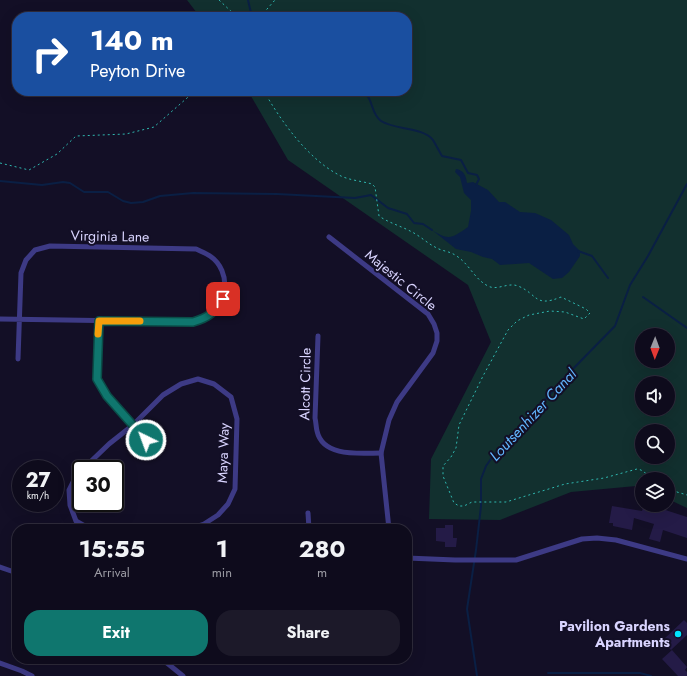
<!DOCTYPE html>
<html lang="en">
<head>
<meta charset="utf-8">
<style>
	:root { --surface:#0e0b1c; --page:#1c1929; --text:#f1f3f6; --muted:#9b9ba3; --line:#2e2b3b; --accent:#0f766e }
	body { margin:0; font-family:Jost,sans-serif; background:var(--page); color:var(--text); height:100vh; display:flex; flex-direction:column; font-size:15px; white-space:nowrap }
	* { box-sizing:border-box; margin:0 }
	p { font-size:13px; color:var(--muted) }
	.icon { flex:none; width:22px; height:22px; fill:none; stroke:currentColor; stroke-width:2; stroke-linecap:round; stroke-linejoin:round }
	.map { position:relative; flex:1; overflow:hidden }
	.sheet { position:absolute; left:12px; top:524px; width:400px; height:140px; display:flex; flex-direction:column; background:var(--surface); border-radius:16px; box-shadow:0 4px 16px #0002,0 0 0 1px var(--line) }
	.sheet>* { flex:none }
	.banner { position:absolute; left:12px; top:12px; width:400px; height:84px; border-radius:16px; box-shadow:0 4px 16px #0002,0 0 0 1px var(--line); background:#1a4fa0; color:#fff; overflow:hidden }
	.needle { width:26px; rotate:181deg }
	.buttons { position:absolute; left:635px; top:328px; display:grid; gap:8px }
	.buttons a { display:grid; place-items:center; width:40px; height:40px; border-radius:50%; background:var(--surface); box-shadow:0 4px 16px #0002,0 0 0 1px var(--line); font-size:20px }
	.speed { position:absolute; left:12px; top:460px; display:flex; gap:8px; font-size:20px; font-weight:700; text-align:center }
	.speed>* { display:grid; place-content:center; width:52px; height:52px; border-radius:50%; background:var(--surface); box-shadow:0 4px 16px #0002,0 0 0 1px var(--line); line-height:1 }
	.speed small { font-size:10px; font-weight:400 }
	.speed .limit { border:2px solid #111; border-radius:6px; background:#fff; color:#111 }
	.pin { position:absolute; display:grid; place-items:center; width:34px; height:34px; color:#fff; margin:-17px; border-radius:8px; box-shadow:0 2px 6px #0006 }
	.me { position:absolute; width:44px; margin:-22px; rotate:318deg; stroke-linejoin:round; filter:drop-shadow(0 0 3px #0008) }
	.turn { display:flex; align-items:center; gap:14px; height:84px; padding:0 12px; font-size:18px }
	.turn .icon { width:52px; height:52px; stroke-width:2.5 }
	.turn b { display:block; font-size:28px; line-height:34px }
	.eta { display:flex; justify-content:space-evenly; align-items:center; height:68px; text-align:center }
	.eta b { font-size:24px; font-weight:700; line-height:28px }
	.cta { display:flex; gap:8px; margin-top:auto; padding:8px 12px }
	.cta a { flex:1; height:46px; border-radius:16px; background:var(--accent); color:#fff; font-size:16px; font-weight:700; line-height:46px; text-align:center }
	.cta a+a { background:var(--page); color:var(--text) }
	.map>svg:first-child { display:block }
</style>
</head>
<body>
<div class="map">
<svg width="687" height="676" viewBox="0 0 687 676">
	<rect width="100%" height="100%" fill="#130f26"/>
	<!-- green -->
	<path fill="#12302f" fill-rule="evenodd" d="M187,0H687V508L668,499V479H642V488L636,486L571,492L500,520L429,519L431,459L491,342L468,285L288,160L248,91H407V17H200ZM642,335H668V361H642ZM642,383H668V409H642ZM642,431H668V457H642Z"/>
	<!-- water -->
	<path fill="#0a1f44" d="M456,169C464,170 466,176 467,183L473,182L488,190L499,202H505L520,212L535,213L551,220L569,235L573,244L580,251V256L569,272L562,278L553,279L529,263L500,265L492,259L483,257L471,252L456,249L432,230C449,241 452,238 468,227L471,211V200L464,193L460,177L455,172Z"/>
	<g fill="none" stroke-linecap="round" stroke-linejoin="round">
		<!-- stream -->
		<g stroke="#0a1f44" stroke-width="2">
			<polyline points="248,0 251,13"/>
			<path d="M362,91C374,98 370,113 381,121C395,130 423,127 433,140C436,145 439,151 442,156L461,160L468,173L477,175L479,179L476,185"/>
			<polyline points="0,181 42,185 63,182 70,183 84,192 108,192 123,201 131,203 143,202 160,196 193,193 277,194 355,198 371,195 388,208 407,214 414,223 423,224 432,230"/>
			<polyline points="578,251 592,256 608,278"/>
			<polyline points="643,297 687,328"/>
			<polyline points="548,673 640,673 651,676"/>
			<polyline points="477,676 467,609 476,550 481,506 481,479 486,466 493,456 523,425 565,377 615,326 630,285 648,256 687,184"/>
		</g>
	</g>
	<!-- building -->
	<g fill="#241b47">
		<polygon points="644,505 650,505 687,517 687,538 663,530 660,542 649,539 654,524 634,518 632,530 613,526 613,523 609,523 612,506 642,511"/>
		<polygon points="445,525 453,525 453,538 457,538 456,547 445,547 445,542 436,541 436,528 445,528"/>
		<polygon points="684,620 687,623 687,635 671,650 662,641"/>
		<polygon points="672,650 687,667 685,670 687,672 687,676 678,676 662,659"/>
	</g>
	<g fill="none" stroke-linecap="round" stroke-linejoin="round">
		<!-- path -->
		<g stroke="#2fb8b0" stroke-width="1" stroke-dasharray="2 3" stroke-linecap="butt">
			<polyline points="219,0 237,17"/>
			<polyline points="260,17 275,0"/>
			<path d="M264,91C280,120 308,159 339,175C348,180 361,181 372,184L375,187L379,216C389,223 401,226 412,232C420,236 427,243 435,247C441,251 449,251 455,255C469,263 474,279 488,286C497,291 508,282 518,286C538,294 534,308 561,297L586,309L590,313L584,319L565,312L550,311L529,315L517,321L508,330L483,376L459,425L456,448L451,457L443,466V476L454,503L459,506H464L472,502H506L565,484L604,478L637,469L641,470L654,479"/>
			<polyline points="0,163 29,170 57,154 76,136 126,134 154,127 195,91"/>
			<polyline points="668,487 677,492 687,495"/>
		</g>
		<!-- street -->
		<g stroke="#3d3a85" stroke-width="5">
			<polyline points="329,237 428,314 434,324 437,333 437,341 433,353 397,402 389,420 381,453 389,529"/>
			<path d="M0,319C64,320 129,321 193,322C197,321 201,320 205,319C229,307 232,271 210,256C206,253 200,251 196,249L50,246L35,250L26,260L21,273L18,359"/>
			<polyline points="99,321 97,379 107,396 146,439 153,455"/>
			<path d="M318,336L315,418C316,422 316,427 317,431C323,458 361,453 381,453"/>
			<polyline points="83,469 109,444 133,425 163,395 181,384 198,379 214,384 231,397 237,419 235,489 228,504 218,515 204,524 189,529"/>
			<polyline points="81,471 76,476 69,490 70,505 76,521 90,529"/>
			<polyline points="308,513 309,529"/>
			<polyline points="407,558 455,560 516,560 582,539 597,538 616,540 687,559"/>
			<polyline points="0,567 17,573"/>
			<polyline points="162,659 183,676"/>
			<polyline points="0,663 22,671 32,676"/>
		</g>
	</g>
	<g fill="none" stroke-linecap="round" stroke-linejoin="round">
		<defs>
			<path id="route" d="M146,440L107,396L97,379L99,321L193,322C210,317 213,313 223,299"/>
		</defs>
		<!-- route casing -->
		<use href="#route" stroke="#0a4d48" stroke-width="10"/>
		<!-- route -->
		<use href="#route" stroke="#0f766e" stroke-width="7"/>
		<!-- slow -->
		<polyline stroke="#f59e0b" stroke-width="7" points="98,334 99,321 140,321"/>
	</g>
	<!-- markers -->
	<circle fill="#00e5ff" stroke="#130f26" stroke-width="1.5" cx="678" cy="634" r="4"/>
	<g text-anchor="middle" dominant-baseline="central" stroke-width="4" stroke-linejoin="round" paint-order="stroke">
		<!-- street labels -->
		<g font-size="14" fill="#d9d4ff" stroke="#130f26">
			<text transform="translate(110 236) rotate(1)">Virginia Lane</text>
			<text transform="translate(401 280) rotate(39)">Majestic Circle</text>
			<text transform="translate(305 384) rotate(-89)">Alcott Circle</text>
			<text transform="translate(223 453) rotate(-88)">Maya Way</text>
		</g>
		<!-- poi labels -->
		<g font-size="14" font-weight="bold" fill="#d9d4ff" stroke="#130f26" text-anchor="end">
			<text x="670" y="626">Pavilion Gardens<tspan x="670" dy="16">Apartments</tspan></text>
		</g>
		<!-- water labels -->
		<g font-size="15" font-style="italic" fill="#62b6ff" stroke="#130f26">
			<text transform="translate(533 415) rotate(-47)">Loutsenhizer Canal</text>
		</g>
	</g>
</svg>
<div class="buttons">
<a><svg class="needle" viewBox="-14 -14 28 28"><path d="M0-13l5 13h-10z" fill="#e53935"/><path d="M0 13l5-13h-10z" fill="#9b9ba3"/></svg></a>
<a><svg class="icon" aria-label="sound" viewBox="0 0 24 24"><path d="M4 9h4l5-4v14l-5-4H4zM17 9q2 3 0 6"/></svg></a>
<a><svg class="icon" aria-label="search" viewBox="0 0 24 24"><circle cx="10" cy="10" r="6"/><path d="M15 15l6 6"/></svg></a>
<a><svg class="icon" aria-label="layers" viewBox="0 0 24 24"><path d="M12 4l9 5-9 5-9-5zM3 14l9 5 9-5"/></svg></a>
</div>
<div class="speed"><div>27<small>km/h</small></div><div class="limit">30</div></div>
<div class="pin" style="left:223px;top:299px;background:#d93025"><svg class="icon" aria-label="arrive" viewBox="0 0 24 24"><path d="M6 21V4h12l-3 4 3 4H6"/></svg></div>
<svg class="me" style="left:146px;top:440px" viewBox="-20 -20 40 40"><circle r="17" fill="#0f766e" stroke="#fff" stroke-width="3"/><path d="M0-11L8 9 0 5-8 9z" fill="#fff"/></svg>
<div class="banner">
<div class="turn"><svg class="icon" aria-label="right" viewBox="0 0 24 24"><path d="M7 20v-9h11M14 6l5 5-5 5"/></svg><div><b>140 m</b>Peyton Drive</div></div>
</div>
<section class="sheet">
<div class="eta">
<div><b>15:55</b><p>Arrival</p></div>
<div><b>1</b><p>min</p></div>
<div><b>280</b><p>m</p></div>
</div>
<div class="cta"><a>Exit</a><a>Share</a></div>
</section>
</div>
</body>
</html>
